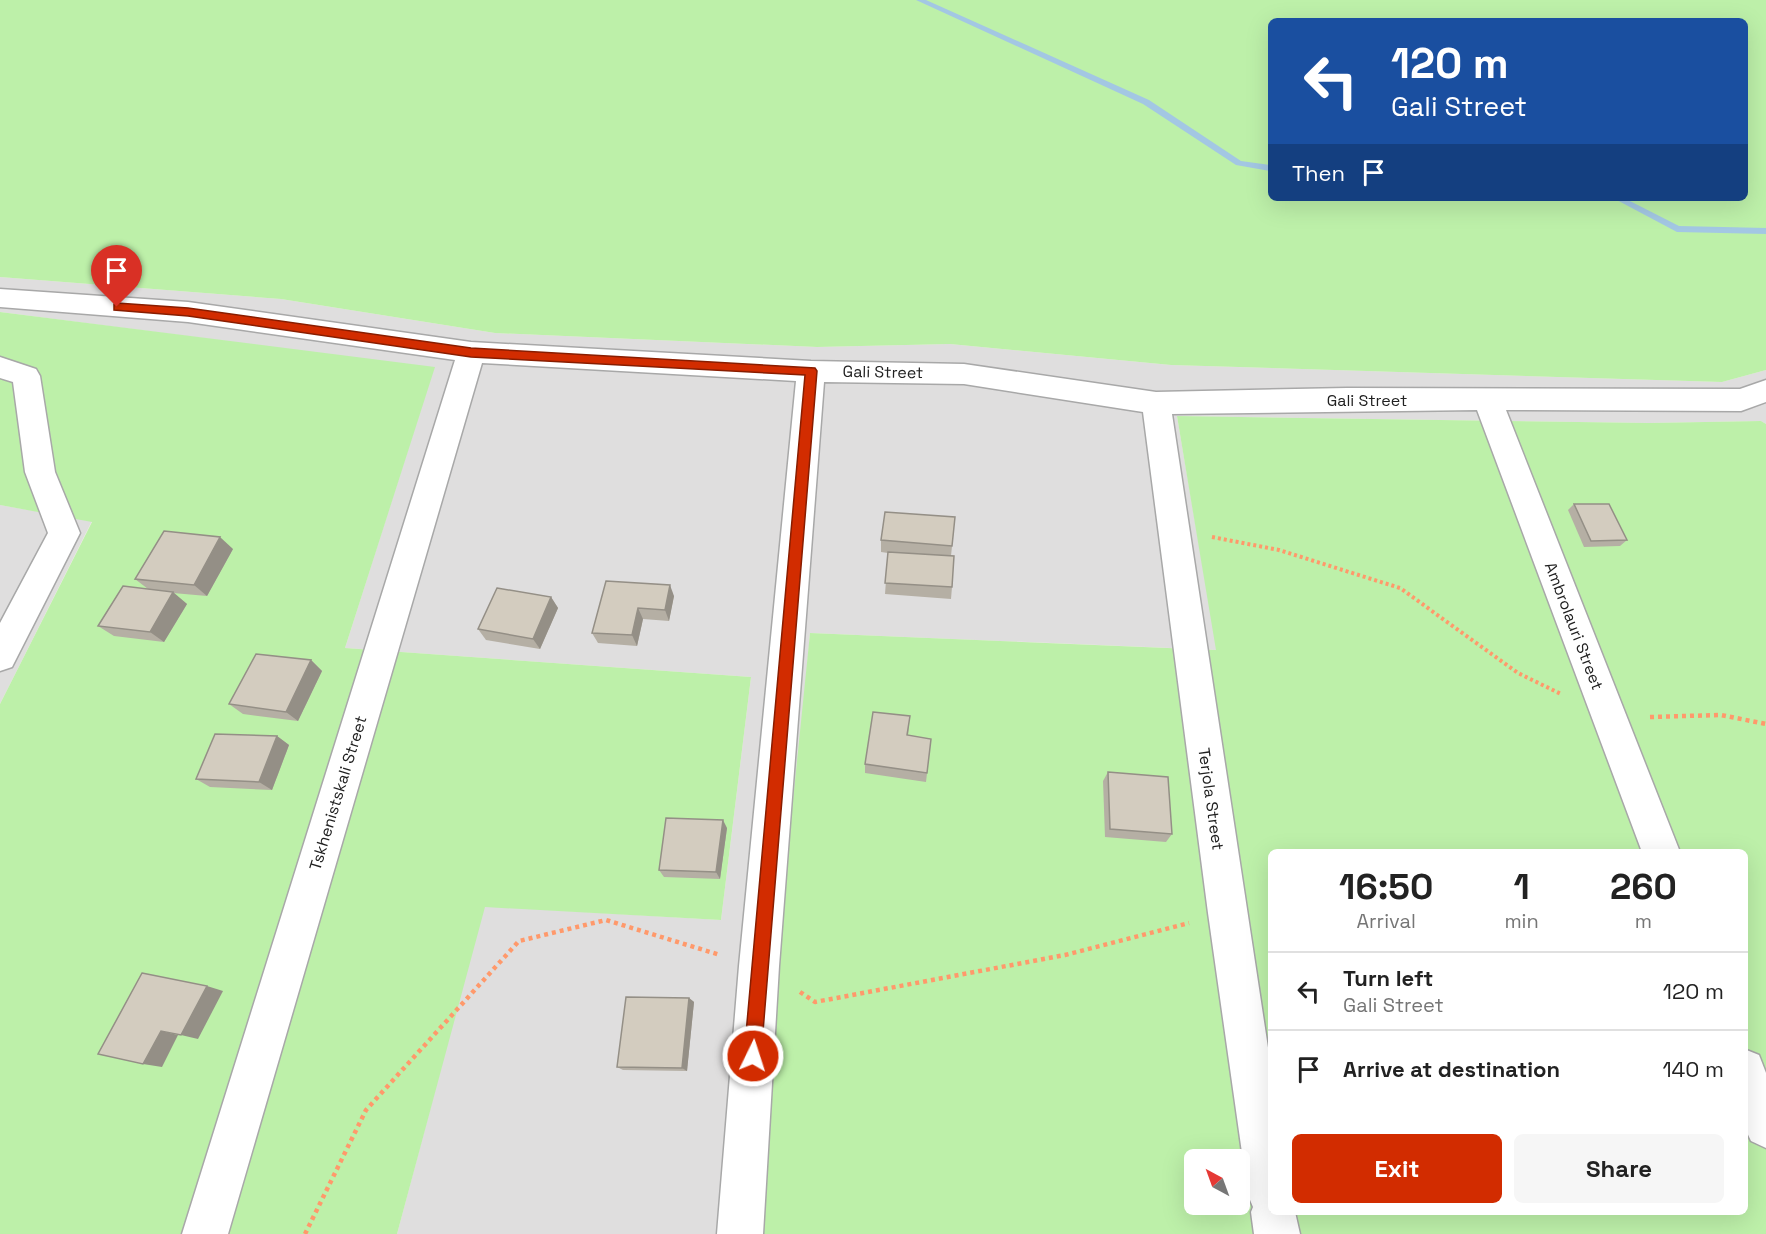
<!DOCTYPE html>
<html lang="en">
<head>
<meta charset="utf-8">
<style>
	:root { --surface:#fff; --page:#f6f6f6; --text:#222; --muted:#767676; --line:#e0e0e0; --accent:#d22c00 }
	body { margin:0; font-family:"Space Grotesk",sans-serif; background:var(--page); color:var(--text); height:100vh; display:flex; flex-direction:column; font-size:22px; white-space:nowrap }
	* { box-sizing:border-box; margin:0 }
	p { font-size:20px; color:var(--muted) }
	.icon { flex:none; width:33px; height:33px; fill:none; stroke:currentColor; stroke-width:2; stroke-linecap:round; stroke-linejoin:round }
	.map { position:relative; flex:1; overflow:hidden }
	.details { position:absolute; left:1268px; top:849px; width:480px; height:366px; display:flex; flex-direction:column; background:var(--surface); border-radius:9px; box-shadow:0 6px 24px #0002 }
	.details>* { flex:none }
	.hud { position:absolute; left:1268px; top:18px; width:480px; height:183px; border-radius:9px; box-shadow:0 6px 24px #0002; background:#1a4fa0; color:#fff; overflow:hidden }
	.needle { width:39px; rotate:319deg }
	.fabs { position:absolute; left:1184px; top:1149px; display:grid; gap:12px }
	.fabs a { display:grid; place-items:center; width:66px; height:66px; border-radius:9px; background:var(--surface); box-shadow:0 6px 24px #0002; font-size:30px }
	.pin { position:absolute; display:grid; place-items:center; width:51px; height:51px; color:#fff; margin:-62px -26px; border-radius:50% 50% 50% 0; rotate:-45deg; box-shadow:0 0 6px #0007 }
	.pin .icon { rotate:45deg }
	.me { position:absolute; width:66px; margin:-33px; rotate:4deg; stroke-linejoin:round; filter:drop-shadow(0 0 4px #0008) }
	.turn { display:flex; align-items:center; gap:21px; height:126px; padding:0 24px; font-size:27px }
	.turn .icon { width:78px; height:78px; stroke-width:2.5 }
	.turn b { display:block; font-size:42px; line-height:51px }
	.then { display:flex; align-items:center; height:57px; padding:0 24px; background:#0003; gap:12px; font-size:22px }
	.eta { display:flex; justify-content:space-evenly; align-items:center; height:102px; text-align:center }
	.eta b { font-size:36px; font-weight:700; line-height:42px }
	.button { display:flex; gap:12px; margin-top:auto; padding:12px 24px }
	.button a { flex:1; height:69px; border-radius:9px; background:var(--accent); color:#fff; font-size:24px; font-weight:700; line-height:69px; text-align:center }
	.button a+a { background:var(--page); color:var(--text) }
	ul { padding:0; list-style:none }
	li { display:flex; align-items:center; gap:18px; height:78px; padding:0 24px; border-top:2px solid var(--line) }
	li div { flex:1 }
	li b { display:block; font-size:22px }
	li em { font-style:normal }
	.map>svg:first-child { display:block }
</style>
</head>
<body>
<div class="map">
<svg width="1766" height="1234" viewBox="0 0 1766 1234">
	<rect width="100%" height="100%" fill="#f2f1e7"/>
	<!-- residential -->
	<g fill="#dfdede">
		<polygon points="0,277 281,299 495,333 817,347 950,344 1171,365 1722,382 1766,370 1766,424 1761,421 1649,423 1177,416 1217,650 810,633 759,1234 397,1234 484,906 721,920 751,677 345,648 434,368 0,312"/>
		<polygon points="0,505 92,521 0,704"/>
	</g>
	<!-- grass -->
	<g fill="#bdf0a9" fill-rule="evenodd">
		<path d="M0,0H1766V370L1722,382L1171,365L950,344L817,347L495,333L281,299L0,277ZM1270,21H1744V198H1270Z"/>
		<polygon points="0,312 435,367 345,648 751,677 721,920 485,907 397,1234 0,1234 0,704 92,522 0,505"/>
		<path d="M1177,416L1649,423L1761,421L1766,424V1234H759L778,949L810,633L1216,650ZM1270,852H1744V1212H1270ZM1194,1160H1239V1204H1194Z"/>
	</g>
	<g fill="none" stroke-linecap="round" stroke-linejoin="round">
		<!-- stream -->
		<g fill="#a3c7e3" fill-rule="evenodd">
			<polygon points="916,0 926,0 1149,100 1241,161 1270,165 1270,171 1236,165 1143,104"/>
			<polygon points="1613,198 1624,198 1679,226 1766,228 1766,234 1677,232"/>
		</g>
		<defs>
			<g id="street">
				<polygon points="0,289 188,302 471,342 811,361 964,364 1156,392 1347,388 1740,389 1766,380 1766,402 1741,411 1506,410 1680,852 1642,852 1477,410 1172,414 1270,1061 1270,1212 1295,1212 1300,1234 1254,1234 1251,1212 1253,1207 1248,1195 1208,913 1143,412 964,384 824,382 779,966 763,1234 717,1234 739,966 796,381 482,363 228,1234 182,1234 455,360 188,322 0,307"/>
				<polygon points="0,357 36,369 40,376 55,472 80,533 12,667 0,671 0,623 48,533 25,472 13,382 0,378"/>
				<polygon points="1744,1049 1759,1055 1766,1073 1766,1148 1751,1141 1744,1126"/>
			</g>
		</defs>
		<!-- street casing -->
		<use href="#street" stroke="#a8a8a8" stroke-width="3"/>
		<!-- path-far1 -->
		<polyline stroke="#ff996b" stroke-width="4" stroke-dasharray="3 3" stroke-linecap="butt" points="1212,537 1279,550 1400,588 1518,673 1561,694"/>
		<!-- path -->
		<g stroke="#ff996b" stroke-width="4.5" stroke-dasharray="4 4" stroke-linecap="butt">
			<polyline points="1650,717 1721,715 1766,724"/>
			<polyline points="800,992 815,1002 1065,955 1189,923"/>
			<polyline points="305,1234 366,1110 519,941 606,920 720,955"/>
		</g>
		<!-- street -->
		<use href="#street" fill="#fff" fill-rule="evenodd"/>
	</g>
	<!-- wall -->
	<g fill="#b5afa4">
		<polygon points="1574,504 1627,540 1620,546 1584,547 1568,510"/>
		<polygon points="955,517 951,556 952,587 951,599 885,594 888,553 881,552 881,540"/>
		<polygon points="233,549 207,596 173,593 187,604 164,642 114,636 98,626 148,589 135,579"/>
		<polygon points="606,581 674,596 669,621 643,619 637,646 598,643 592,633"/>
		<polygon points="551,597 558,608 540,649 486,640 478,629"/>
		<polygon points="311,660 322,671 298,721 243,714 229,704"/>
		<polygon points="909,726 908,736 931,739 926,782 865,773 865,764"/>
		<polygon points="277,736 289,745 272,790 210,787 196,779"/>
		<polygon points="1108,772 1172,834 1166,842 1105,837 1103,781"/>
		<polygon points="727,828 720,879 664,877 659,870"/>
		<polygon points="689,998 694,1002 687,1071 623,1070 617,1067"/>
	</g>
	<!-- shaded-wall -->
	<g fill="#948f86">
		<polygon points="220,537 233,549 207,596 194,585"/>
		<polygon points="670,585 674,596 669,621 665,610"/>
		<polygon points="173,592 187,604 164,642 150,632"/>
		<polygon points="551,597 558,608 540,649 533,639"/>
		<polygon points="638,608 643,619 637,646 632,635"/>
		<polygon points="311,660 322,671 298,721 286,712"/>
		<polygon points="277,736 289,745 272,790 259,782"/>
		<polygon points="723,820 727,828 720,879 716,872"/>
		<polygon points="207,986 223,991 198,1039 181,1035"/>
		<polygon points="689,998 694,1002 687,1071 682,1068"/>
		<polygon points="161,1031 178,1035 162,1067 143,1064"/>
	</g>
	<!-- building -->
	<g fill="#d3ccbf" stroke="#948f86" stroke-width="1.5">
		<polygon points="1574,504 1609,504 1627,540 1591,541"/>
		<polygon points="885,512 955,517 952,546 881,540"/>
		<polygon points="164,531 220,537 194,585 135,579"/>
		<polygon points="888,552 954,556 952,587 885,583"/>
		<polygon points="606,581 670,585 665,610 638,608 632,635 592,633"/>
		<polygon points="123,586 173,592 150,632 98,626"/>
		<polygon points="497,588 551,597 533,639 478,629"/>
		<polygon points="256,654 311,660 286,712 229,704"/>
		<polygon points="873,712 910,716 907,735 931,739 927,773 865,764"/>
		<polygon points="215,734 277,736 259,782 196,779"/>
		<polygon points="1108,772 1168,777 1172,834 1110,829"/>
		<polygon points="666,818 723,820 716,872 659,870"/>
		<polygon points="142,973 207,986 181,1035 161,1031 143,1064 98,1054"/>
		<polygon points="626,997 689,998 682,1068 617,1067"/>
	</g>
	<!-- route -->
	<polygon fill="#d22c00" stroke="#881d00" stroke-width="1.5" points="117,303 188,308 471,348 815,368 817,371 761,1056 759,1062 753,1064 746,1062 744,1056 805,375 471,357 188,316 114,310 114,304"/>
	<g text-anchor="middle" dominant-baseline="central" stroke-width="6" stroke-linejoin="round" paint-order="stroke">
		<!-- street labels -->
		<g font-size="16" fill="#212121" stroke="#fff">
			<text transform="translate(883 372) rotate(1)">Gali Street</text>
			<text x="1367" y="400">Gali Street</text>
			<text transform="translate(1574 626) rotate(69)">Ambrolauri Street</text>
			<text transform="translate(338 793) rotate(-73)">Tskhenistskali Street</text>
			<text transform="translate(1211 799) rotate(82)">Terjola Street</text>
		</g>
	</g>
</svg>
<div class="fabs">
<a><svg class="needle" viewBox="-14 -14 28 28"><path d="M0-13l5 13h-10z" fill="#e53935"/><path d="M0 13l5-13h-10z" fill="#767676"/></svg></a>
</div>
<div class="pin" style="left:117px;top:307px;background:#d93025"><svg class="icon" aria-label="arrive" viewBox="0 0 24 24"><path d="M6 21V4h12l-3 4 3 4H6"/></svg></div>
<svg class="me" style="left:753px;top:1056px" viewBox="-20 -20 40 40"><circle r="17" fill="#d22c00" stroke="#fff" stroke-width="3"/><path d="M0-11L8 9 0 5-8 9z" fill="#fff"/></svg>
<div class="hud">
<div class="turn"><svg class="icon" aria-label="left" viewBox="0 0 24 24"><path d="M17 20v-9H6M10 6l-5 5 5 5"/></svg><div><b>120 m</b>Gali Street</div></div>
<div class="then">Then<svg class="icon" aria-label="arrive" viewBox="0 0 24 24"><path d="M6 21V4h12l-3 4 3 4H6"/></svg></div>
</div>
<section class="details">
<div class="eta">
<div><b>16:50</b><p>Arrival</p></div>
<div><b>1</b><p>min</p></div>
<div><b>260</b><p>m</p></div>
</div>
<ul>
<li><svg class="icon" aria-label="left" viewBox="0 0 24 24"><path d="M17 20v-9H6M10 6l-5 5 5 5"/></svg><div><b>Turn left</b><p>Gali Street</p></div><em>120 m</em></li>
<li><svg class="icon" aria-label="arrive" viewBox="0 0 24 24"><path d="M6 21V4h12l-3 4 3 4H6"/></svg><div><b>Arrive at destination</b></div><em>140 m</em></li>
</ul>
<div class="button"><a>Exit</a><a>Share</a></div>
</section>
</div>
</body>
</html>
